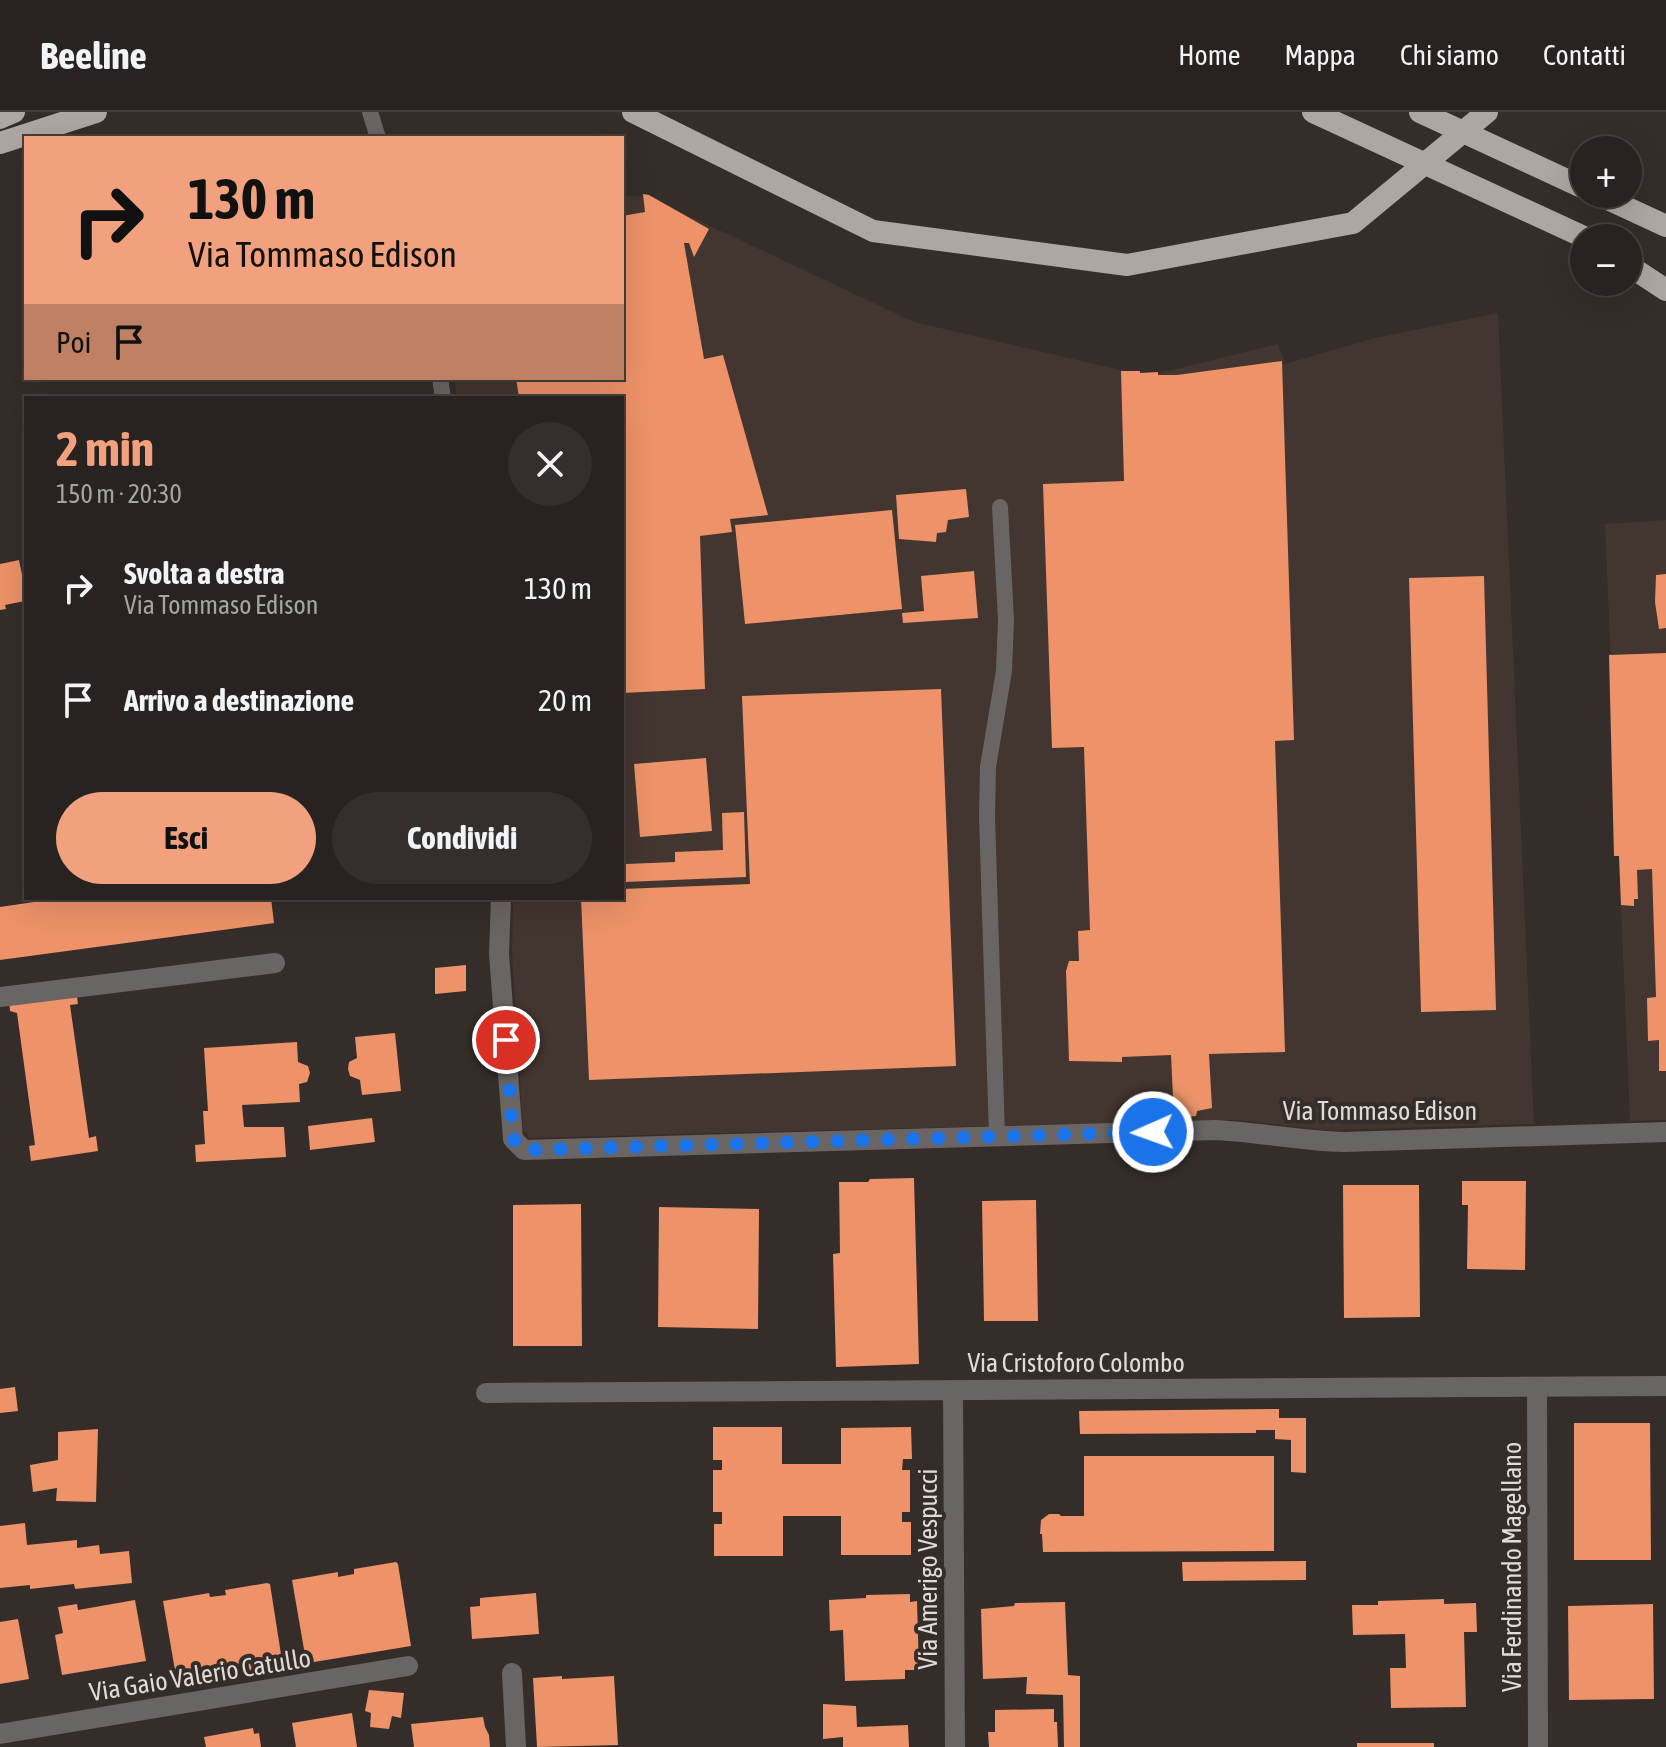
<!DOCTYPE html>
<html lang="it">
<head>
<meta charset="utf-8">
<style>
	:root { --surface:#282220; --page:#342f2d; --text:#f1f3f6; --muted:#a5a4a5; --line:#443f3e; --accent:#f1a17d }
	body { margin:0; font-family:"Asap Condensed",sans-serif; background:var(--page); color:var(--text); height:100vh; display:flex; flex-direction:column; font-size:30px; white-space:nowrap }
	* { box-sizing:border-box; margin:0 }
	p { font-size:26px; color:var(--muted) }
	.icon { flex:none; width:44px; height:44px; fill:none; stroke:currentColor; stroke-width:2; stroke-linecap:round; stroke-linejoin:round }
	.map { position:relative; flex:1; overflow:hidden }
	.drawer { position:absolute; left:24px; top:284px; width:600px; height:504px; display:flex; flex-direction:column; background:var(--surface); border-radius:0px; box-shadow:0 8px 32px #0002,0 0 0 2px var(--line) }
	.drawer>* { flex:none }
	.hud { position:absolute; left:24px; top:24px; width:600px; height:244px; border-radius:0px; box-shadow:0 8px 32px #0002,0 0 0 2px var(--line); background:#f1a17d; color:#111; overflow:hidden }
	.controls { position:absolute; left:1570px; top:24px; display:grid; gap:16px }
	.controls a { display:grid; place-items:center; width:72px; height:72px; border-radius:50%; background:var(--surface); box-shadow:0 8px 32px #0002,0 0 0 2px var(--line); font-size:40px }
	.pin { position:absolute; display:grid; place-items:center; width:68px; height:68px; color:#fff; margin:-34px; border:4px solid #fff; border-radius:50%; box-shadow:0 2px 8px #0007 }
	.me { position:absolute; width:88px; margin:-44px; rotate:268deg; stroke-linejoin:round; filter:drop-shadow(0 0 6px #0008) }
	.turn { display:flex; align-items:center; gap:28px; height:168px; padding:0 32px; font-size:36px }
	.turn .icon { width:104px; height:104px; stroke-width:2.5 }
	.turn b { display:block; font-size:56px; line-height:68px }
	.then { display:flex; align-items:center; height:76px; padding:0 32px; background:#0003; gap:16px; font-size:30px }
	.round { display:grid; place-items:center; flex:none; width:84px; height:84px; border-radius:42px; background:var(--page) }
	.headline { display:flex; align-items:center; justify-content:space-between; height:136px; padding:0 32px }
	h1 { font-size:48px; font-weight:700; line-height:60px; color:var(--accent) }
	.primary-button { display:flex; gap:16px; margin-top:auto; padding:16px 32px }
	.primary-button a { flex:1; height:92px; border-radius:48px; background:var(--accent); color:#111; font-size:32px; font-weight:700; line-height:92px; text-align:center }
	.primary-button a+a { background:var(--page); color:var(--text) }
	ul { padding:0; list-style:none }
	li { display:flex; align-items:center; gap:24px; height:112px; padding:0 32px }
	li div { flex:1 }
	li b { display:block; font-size:30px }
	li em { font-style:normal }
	header { display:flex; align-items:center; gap:48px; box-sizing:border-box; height:112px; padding:0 40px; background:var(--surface); border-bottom:2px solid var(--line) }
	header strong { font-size:38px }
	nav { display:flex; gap:44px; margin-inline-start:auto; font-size:28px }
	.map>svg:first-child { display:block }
</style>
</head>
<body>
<header>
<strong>Beeline</strong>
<nav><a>Home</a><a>Mappa</a><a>Chi siamo</a><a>Contatti</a></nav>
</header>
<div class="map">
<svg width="1666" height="1635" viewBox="0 0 1666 1635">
	<rect width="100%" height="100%" fill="#352d2a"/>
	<!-- built -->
	<g fill="#43352f">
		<polygon points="622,83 649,85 914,210 1147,264 1278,232 1285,252 1375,226 1498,201 1534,1012 1325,1018 1237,1008 529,1026 523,1017 512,842 513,786 622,786 622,286 457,286 454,266 622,266"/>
		<polygon points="1666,408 1666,1008 1630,1009 1605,412"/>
	</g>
	<!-- building -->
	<g fill="#ed9269">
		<polygon points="643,82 649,83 709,117 694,145 689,131 684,131 704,247 723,243 768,403 730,407 732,420 700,424 705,577 622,581 622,286 519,286 516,266 622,266 622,104 645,100"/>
		<polygon points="1282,249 1294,628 1275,629 1285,940 1209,942 1212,996 1197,999 1196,1004 1174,1006 1171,943 1122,945 1122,950 1069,949 1066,859 1069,849 1079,849 1078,819 1090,818 1084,635 1052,636 1043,372 1124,369 1121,259 1140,259 1140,261 1158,260 1158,263 1177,263"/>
		<polygon points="966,377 969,405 948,408 946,420 937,421 936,430 899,427 896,383"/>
		<polygon points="892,398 902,497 745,512 735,413"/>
		<polygon points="19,448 25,477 23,478 25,489 5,493 6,497 0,498 0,452"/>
		<polygon points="974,459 978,506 903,511 902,501 924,499 921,464"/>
		<polygon points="1666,462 1666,516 1659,517 1655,490 1656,463"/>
		<polygon points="1484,464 1496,898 1421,900 1409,466"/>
		<polygon points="1666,541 1666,959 1659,959 1659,928 1648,929 1647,886 1656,885 1652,757 1637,758 1638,787 1634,787 1634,794 1621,793 1619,744 1614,744 1609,543"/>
		<polygon points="941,577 956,954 589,968 581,786 622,786 622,777 750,772 742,584"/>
		<polygon points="706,646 712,719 640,725 634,652"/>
		<polygon points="744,700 746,765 625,770 626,752 675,750 675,740 723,738 722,701"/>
		<polygon points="33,786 271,786 274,811 0,848 0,795 34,790"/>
		<polygon points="466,853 466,879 435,882 435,856"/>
		<polygon points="76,878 78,892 70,893 89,1026 96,1024 98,1039 31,1049 29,1034 35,1033 17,901 10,899 9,887"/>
		<polygon points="395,921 401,979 362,983 360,968 350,964 348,957 349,950 357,946 355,925"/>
		<polygon points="297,930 298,950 308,954 310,961 307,970 299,972 300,990 242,993 244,1015 284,1015 286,1045 196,1050 195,1033 205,1032 203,999 208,999 204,936"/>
		<polygon points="372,1006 375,1030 310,1038 308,1014"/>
		<polygon points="914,1066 919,1252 836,1255 833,1142 840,1141 839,1070 868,1070 870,1067"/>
		<polygon points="1462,1069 1526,1069 1525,1158 1467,1157 1468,1093 1462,1093"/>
		<polygon points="1343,1073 1419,1073 1420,1205 1344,1206"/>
		<polygon points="1036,1088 1038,1209 984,1209 982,1089"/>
		<polygon points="581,1092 582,1234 513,1234 513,1093"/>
		<polygon points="659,1095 759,1097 758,1217 658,1215"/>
		<polygon points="15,1275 18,1299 0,1301 0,1277"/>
		<polygon points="1279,1297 1279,1306 1306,1306 1306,1361 1291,1360 1291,1328 1275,1327 1275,1318 1256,1318 1256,1321 1080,1322 1079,1299"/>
		<polygon points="1574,1311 1650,1311 1651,1448 1574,1448"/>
		<polygon points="713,1315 782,1315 782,1352 841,1352 841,1316 911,1315 912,1347 903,1347 902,1358 910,1358 910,1400 902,1400 902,1410 911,1410 911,1443 841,1443 841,1404 783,1404 783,1444 714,1444 714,1412 722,1412 722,1400 713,1400 713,1358 722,1358 722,1348 713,1348"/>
		<polygon points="98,1317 96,1390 56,1389 57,1376 33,1380 30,1353 58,1348 58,1320"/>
		<polygon points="1084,1344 1274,1344 1274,1439 1043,1440 1042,1422 1040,1422 1041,1408 1049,1402 1059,1402 1061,1404 1084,1404"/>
		<polygon points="25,1411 27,1433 77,1428 77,1436 99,1433 100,1442 129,1439 132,1471 75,1477 74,1472 30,1477 30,1473 0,1476 0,1414"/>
		<polygon points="1306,1449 1306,1468 1183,1469 1182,1450"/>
		<polygon points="396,1450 398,1452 411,1534 308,1551 306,1549 292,1468 338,1460 338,1465 354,1462 354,1457"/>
		<polygon points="267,1471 270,1472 283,1555 180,1572 177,1570 163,1489 209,1481 210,1485 226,1483 225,1478"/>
		<polygon points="536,1481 539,1522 472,1527 470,1495 480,1494 480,1486"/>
		<polygon points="910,1482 910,1490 917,1489 919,1558 905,1558 905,1567 845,1569 843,1518 830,1519 829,1488 866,1486 866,1483"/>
		<polygon points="1444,1487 1444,1492 1476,1491 1477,1520 1464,1520 1466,1595 1391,1596 1390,1556 1406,1556 1405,1522 1353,1523 1352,1493 1378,1493 1378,1489"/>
		<polygon points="135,1488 146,1549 62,1563 55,1523 63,1521 58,1495 77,1492 78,1498"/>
		<polygon points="1065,1490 1068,1563 1080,1564 1080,1635 1064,1635 1063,1583 1026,1582 1027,1565 983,1567 981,1497 1014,1494 1015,1491"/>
		<polygon points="1653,1492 1654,1587 1569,1588 1568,1494"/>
		<polygon points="18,1507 29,1567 0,1572 0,1510"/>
		<polygon points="562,1564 562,1567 614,1564 618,1633 537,1635 533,1566"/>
		<polygon points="369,1578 404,1581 401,1606 392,1604 389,1617 370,1615 371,1601 365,1599"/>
		<polygon points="823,1592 856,1594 857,1615 908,1613 909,1635 843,1635 843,1625 823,1627"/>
		<polygon points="1054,1597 1054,1610 1057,1610 1058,1635 989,1635 988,1620 995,1620 995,1598"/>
		<polygon points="352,1601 357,1635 296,1635 292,1611"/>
		<polygon points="483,1605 485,1615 489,1623 490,1635 414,1635 411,1612"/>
		<polygon points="253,1616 254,1622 259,1621 261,1635 206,1635 204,1625"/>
		<rect x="1357" y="1631" width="77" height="4"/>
	</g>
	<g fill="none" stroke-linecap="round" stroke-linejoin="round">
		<!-- service -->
		<g stroke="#696564" stroke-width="16">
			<polyline points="370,0 378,26"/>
			<polyline points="440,266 443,286"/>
			<polyline points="997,1024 987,704 988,655 1004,559 1006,508 1000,395"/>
		</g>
		<!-- minor -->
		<g stroke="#696564" stroke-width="20">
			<path d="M501,786L499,842L512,1014L513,1027L524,1038L1215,1018C1258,1020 1300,1029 1344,1030L1666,1020"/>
			<polyline points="0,885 275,851"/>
			<polyline points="1537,1275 1538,1635"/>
			<polyline points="953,1278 955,1635"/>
			<polyline points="486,1281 1666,1274"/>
			<polyline points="512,1561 516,1635"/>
			<polyline points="0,1622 408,1554"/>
		</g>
		<!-- trunk -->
		<g stroke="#aea6a2" stroke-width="22">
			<polyline points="633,0 873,119 1127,153 1353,111 1487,0"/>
			<polyline points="0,6 14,0"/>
			<polyline points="0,31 96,0"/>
			<polyline points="1597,82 1666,114"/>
			<polyline points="1628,153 1666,178"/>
		</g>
		<!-- trunk-bridge -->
		<g stroke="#aea6a2" stroke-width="22">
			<polyline points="1313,0 1586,126"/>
			<polyline points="1420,0 1584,76"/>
		</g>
	</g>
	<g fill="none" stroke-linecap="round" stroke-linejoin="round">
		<!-- route -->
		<polyline stroke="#1a73e8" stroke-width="14" stroke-dasharray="0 25.2" points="506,928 513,1027 524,1038 1153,1020"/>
	</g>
	<g text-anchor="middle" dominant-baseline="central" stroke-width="8" stroke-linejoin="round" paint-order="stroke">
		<!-- street labels -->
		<g font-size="26" fill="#e0dbd9" stroke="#352d2a">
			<text x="1380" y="999">Via Tommaso Edison</text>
			<text x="1076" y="1251">Via Cristoforo Colombo</text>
			<text transform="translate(1512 1455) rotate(-90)">Via Ferdinando Magellano</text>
			<text transform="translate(928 1457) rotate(-90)">Via Amerigo Vespucci</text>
			<text transform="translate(200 1563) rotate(-9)">Via Gaio Valerio Catullo</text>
		</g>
	</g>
</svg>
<div class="controls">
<a>+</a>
<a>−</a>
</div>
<div class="pin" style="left:506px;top:928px;background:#d93025"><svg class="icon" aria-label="arrive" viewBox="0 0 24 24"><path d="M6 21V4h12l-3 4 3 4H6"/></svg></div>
<svg class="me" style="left:1153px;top:1020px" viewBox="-20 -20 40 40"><circle r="17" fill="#1a73e8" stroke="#fff" stroke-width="3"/><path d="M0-11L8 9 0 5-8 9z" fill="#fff"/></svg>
<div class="hud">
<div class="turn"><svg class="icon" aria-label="right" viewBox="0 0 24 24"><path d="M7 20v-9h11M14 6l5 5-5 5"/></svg><div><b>130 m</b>Via Tommaso Edison</div></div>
<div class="then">Poi<svg class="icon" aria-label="arrive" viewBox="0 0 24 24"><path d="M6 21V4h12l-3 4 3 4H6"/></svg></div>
</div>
<section class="drawer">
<div class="headline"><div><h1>2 min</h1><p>150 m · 20:30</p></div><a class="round"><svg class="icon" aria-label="close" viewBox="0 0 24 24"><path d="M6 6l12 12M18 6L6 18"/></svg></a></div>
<ul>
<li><svg class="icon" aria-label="right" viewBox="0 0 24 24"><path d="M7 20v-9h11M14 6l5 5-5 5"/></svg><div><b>Svolta a destra</b><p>Via Tommaso Edison</p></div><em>130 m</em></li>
<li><svg class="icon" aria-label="arrive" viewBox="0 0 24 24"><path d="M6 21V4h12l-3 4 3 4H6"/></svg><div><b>Arrivo a destinazione</b></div><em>20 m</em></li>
</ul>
<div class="primary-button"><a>Esci</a><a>Condividi</a></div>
</section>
</div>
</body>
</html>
